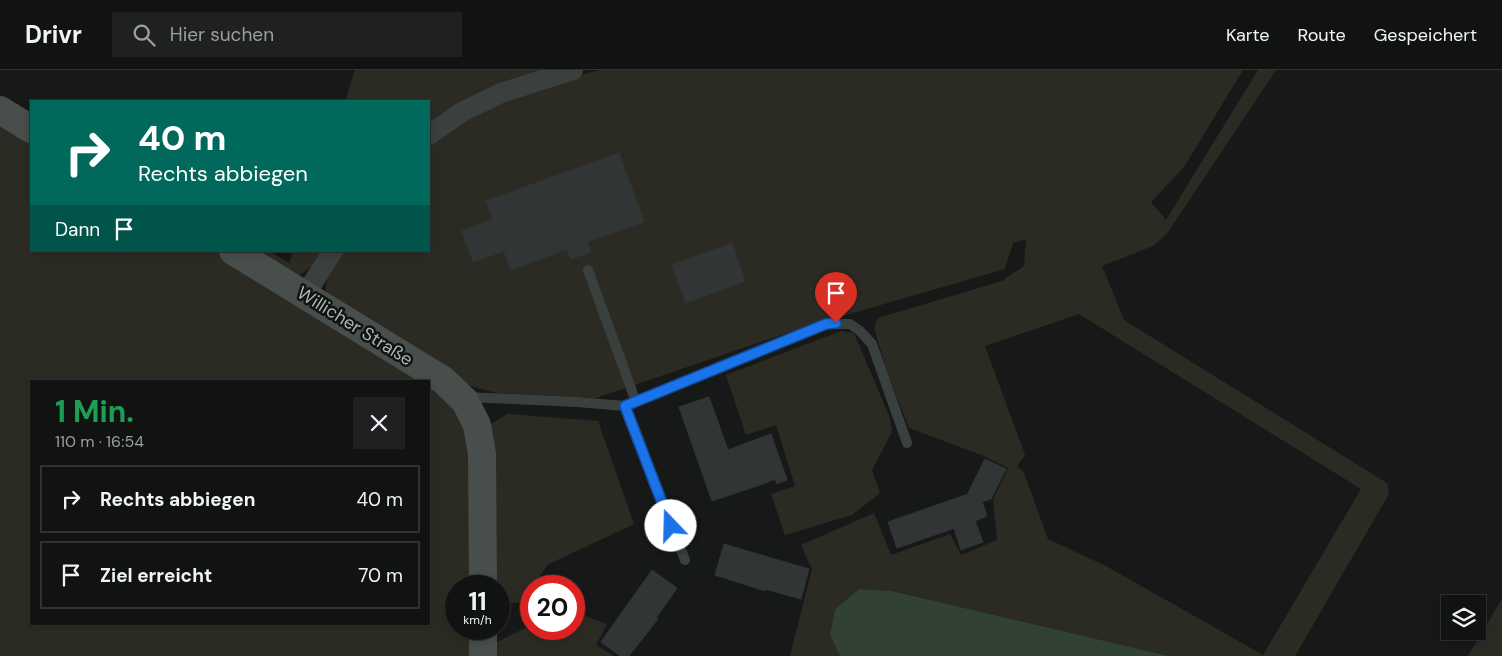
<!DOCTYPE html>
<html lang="de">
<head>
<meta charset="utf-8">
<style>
	:root { --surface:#111313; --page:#1e2021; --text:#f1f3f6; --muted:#9c9ea0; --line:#303233 }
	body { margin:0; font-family:"DM Sans",sans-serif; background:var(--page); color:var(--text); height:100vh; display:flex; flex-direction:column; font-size:19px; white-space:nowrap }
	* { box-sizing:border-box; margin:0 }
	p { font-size:16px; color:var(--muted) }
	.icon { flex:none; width:28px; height:28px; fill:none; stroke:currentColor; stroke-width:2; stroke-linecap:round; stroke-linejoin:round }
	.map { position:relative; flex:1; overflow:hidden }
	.panel { position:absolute; left:30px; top:310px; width:400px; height:245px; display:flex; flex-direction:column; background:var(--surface); border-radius:0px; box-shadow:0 2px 8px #0003,0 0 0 1px var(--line) }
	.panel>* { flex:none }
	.guide { position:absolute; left:30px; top:30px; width:400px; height:152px; border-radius:0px; box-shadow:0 2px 8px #0003,0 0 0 1px var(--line); background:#00695c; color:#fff; overflow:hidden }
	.buttons { position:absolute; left:1441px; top:525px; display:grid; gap:10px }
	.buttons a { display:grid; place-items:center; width:45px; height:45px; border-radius:0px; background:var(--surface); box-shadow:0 2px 8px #0003,0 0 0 1px var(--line); font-size:25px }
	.speed { position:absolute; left:445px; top:505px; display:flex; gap:10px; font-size:25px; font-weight:700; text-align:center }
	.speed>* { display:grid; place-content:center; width:65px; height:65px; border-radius:50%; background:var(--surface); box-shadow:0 2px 8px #0003,0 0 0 1px var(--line); line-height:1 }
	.speed small { font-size:12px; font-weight:400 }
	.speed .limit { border:8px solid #d22; background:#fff; color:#111 }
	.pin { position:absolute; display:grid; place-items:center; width:42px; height:42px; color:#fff; margin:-51px -21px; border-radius:50% 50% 50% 0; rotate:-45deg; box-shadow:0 0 5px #0007 }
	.pin .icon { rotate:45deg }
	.me { position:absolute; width:55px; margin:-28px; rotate:339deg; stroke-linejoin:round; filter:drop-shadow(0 0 4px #0008) }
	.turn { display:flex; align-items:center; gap:18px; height:105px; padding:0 25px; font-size:22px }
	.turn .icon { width:65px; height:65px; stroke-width:2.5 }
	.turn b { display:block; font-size:35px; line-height:42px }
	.then { display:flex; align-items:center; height:48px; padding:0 25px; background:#0003; gap:10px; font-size:19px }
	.round { display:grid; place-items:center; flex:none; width:52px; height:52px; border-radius:0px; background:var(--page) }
	.summary { display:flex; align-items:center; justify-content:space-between; height:85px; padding:0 25px }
	h1 { font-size:30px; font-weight:700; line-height:38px; color:#1e9e55 }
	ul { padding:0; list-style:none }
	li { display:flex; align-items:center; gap:15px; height:68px; margin:0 10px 8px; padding:0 15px; border:2px solid var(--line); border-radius:0px }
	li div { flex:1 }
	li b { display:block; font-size:19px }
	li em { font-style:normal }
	header { display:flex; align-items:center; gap:30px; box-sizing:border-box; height:70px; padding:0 25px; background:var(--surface); border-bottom:1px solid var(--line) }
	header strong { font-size:24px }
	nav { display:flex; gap:28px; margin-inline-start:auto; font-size:18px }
	.search { width:350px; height:45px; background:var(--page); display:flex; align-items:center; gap:12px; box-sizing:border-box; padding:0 18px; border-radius:0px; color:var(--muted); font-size:19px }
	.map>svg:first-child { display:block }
</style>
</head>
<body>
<header>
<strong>Drivr</strong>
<div class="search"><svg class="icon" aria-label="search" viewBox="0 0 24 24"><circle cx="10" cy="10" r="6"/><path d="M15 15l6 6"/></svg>Hier suchen</div>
<nav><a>Karte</a><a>Route</a><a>Gespeichert</a></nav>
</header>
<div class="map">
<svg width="1502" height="586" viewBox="0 0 1502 586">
	<rect width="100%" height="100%" fill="#171919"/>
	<!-- green -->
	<g fill="#2c2b23" fill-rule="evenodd">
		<polygon points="355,0 540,0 499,16 429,54 429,31 345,31"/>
		<path d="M601,0H1243L1184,97L1151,132L1166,150L1258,0H1276L1166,165L1153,176L1102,196L1124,250L1387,413L1389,424L1295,586H1169L892,521L859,519L835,539L830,565L840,586H790L812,499L801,475L874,443L891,485L950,464L961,485L997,470L993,430L1008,398L984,386L909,358L889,307L874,258L878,248L1002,211L1024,196L1026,169L1013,173L1005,199L808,256L596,328L496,323L460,313L325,226L328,202L342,181H429V74C440,66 452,58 464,50C500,29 560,9 601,0ZM1079,244L1361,419L1263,585L1106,496L1048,469L1024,403L1017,396L1025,385L985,276Z"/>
		<path d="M0,47L31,66V181H219L430,312C452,333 463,348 470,379L471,516H456V559H472V586H0ZM31,311H429V554H31Z"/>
		<polygon points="253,181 269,181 289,193 293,181 323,181 315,194 296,208"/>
		<polygon points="841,261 854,263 890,348 892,362 872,400 880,423 852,445 785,465 771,424 795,416 776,355 746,365 726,305"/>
		<polygon points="507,344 598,351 634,454 547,495 534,516 531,516 531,521 524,532 499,534 499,516 487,516 488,356"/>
		<polygon points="1502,529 1502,586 1468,586"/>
		<polygon points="574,542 607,554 596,575 614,586 487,586 487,577 531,555 531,559 574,559"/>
	</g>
	<!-- water -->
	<polygon fill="#314235" points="859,519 892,521 1169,586 840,586 830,565 835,539"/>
	<!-- building -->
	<g fill="#323535" stroke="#313534">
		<polygon points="619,83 644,152 587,172 591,182 571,189 567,179 511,200 504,181 473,192 462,161 493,149 486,131"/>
		<polygon points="732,173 745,211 686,233 672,195"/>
		<polygon points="709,327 728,380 749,372 763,414 712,431 679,337"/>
		<polygon points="771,364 787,410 777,414 775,409 763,414 749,372"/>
		<polygon points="985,389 1006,399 991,429 981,432 967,425"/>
		<polygon points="965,425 967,425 981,432 969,436"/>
		<polygon points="965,425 975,451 897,478 888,452"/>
		<polygon points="982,431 987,446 975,451 969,436"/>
		<polygon points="975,451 983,472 961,480 954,458"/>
		<polygon points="724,474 809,499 801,529 765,519 765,521 715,505"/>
		<polygon points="652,500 677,518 656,548 658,549 629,586 620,586 601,572"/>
	</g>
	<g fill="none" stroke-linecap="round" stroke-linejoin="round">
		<!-- lane -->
		<g stroke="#3a403e" stroke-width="10">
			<polyline points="588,200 636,332"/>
			<polyline points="467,327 577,332 625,336 825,254 850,254 860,261 872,274 907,373"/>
			<polyline points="625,336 685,490"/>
		</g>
		<!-- street -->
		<g stroke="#3a403e" stroke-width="20">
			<polyline points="429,65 462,42 501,23 573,0"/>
			<polyline points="305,225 333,181"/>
		</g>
		<!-- secondary -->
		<g stroke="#474e4b" stroke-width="28">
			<polyline points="0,40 31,59"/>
			<polyline points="233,181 443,310 465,331 477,355 482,384 483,516"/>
			<polyline points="483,559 483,586"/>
		</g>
	</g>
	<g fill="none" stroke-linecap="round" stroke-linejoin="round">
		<defs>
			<polyline id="route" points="671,456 625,336 826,254 836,253"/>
		</defs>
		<!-- route casing -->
		<use href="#route" stroke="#114b97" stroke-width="12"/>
		<!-- route -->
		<use href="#route" stroke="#1a73e8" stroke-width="9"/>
	</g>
	<g text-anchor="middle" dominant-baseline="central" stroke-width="5" stroke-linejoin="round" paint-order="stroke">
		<!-- street labels -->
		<g font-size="18" fill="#aab9b1" stroke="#121414">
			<text transform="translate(355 256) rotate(32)">Willicher Straße</text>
		</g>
	</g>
</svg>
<div class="buttons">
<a><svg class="icon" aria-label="layers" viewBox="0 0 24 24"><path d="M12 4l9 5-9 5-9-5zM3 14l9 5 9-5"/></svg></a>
</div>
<div class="speed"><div>11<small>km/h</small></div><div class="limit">20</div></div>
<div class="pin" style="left:836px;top:253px;background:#d93025"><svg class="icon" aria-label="arrive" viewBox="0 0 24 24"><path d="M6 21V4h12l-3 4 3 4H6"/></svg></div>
<svg class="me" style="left:671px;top:456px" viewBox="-20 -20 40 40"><circle r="19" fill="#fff"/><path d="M0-13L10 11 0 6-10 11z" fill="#1a73e8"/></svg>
<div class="guide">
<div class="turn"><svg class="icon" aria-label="right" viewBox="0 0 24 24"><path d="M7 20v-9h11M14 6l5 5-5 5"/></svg><div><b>40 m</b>Rechts abbiegen</div></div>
<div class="then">Dann<svg class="icon" aria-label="arrive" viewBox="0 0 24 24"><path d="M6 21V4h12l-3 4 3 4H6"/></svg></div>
</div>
<section class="panel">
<div class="summary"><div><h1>1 Min.</h1><p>110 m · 16:54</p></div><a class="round"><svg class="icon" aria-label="close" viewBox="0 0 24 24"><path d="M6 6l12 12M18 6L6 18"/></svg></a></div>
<ul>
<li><svg class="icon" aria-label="right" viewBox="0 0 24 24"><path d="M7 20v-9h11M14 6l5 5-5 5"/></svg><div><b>Rechts abbiegen</b></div><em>40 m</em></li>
<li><svg class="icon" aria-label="arrive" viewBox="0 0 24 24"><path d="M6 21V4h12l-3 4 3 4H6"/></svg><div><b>Ziel erreicht</b></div><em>70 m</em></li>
</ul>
</section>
</div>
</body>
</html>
